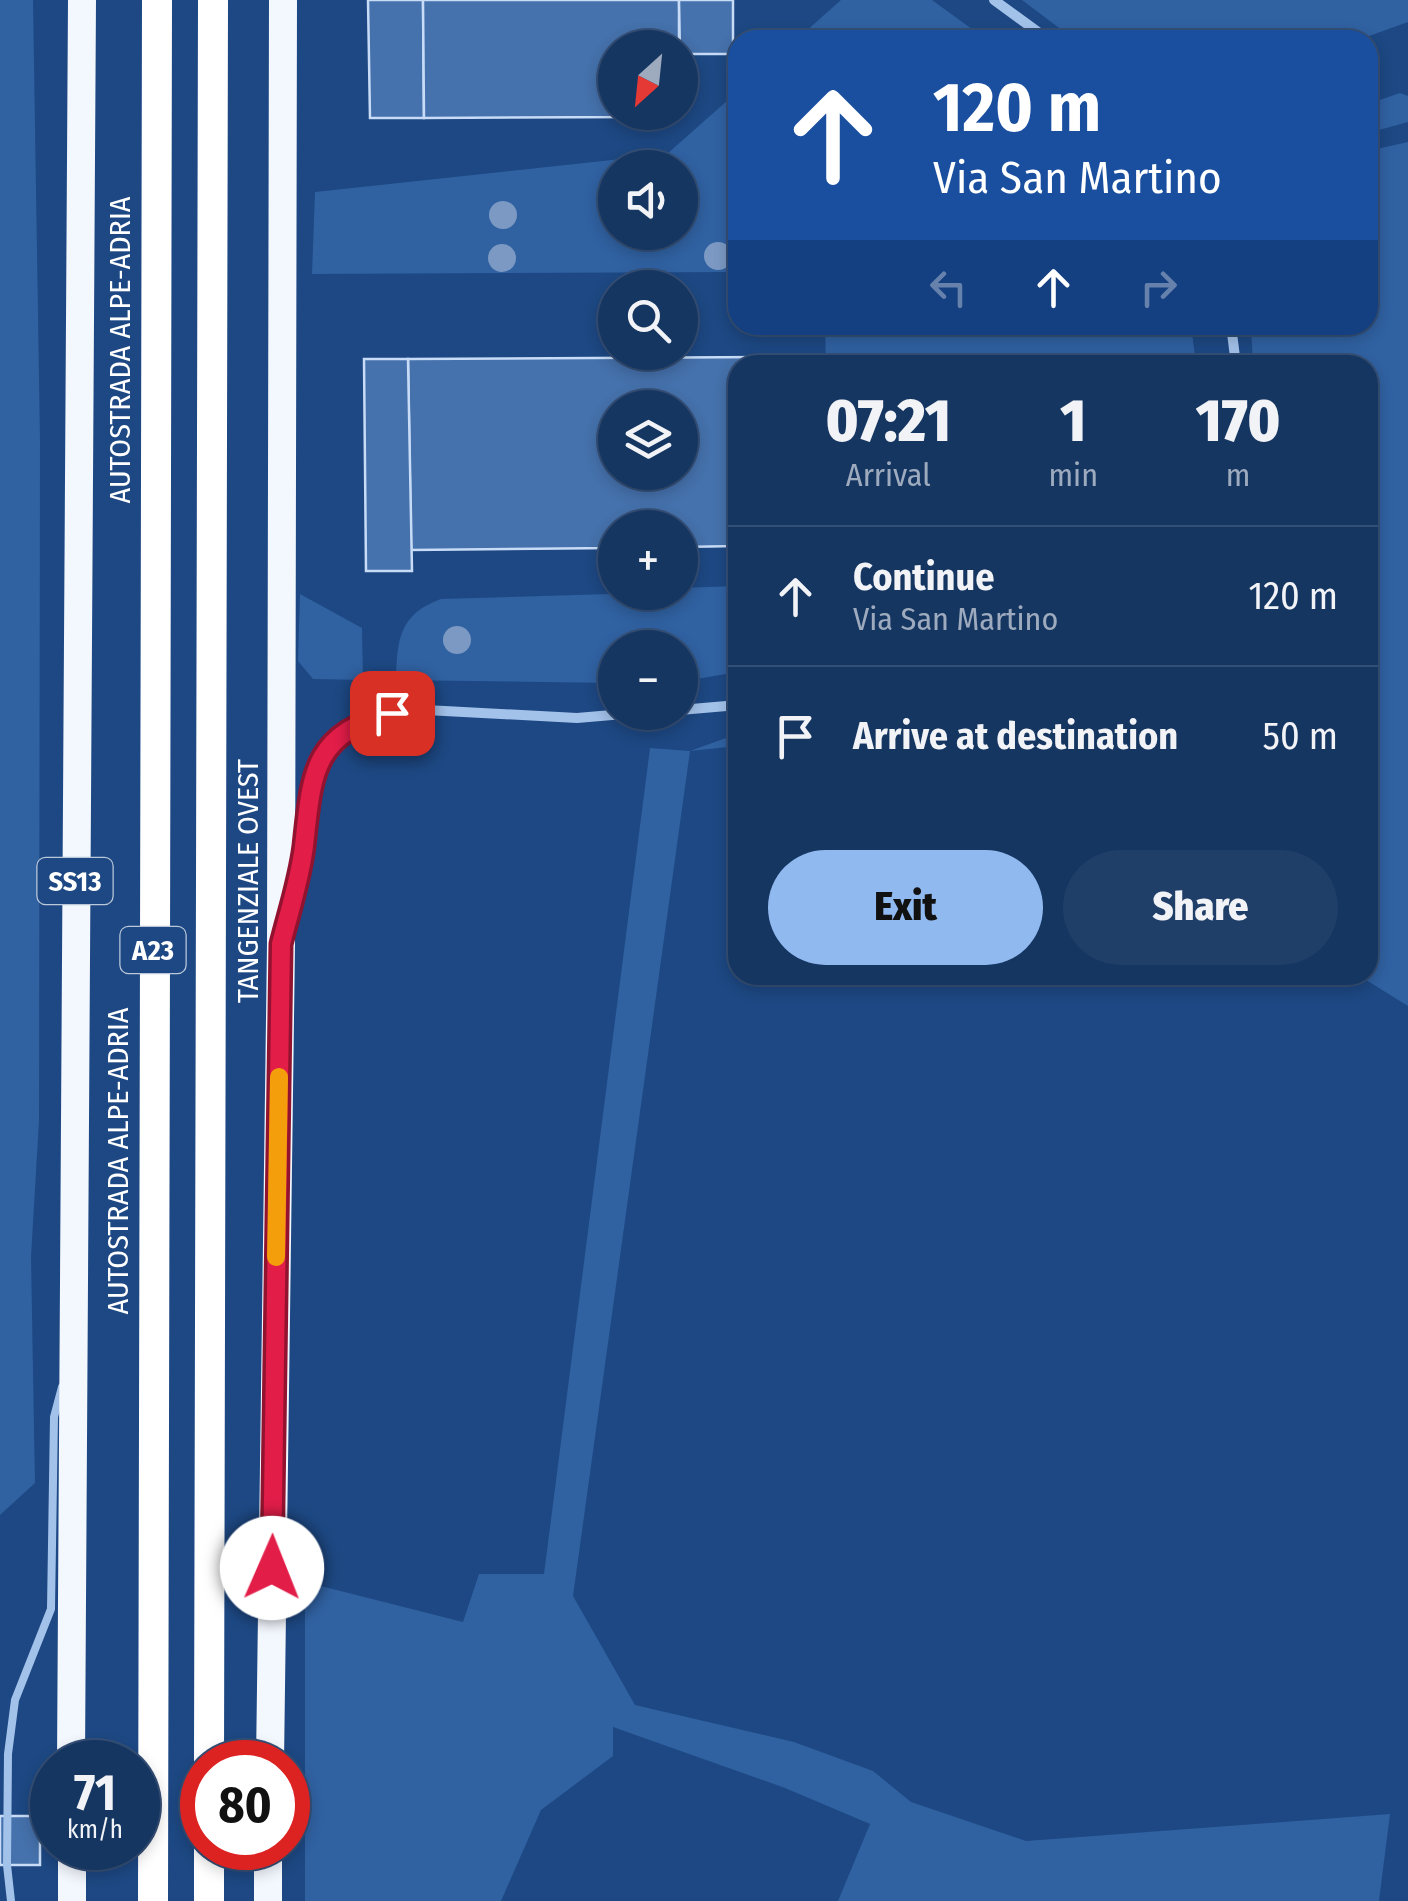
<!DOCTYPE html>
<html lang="en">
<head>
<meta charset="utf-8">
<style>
	:root { --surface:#163662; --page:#1f3e68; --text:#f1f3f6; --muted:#9eabbe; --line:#355077; --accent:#90b9f0 }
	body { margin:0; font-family:"Fira Sans Condensed",sans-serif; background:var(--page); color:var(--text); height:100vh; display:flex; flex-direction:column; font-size:38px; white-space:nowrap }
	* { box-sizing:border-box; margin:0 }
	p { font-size:32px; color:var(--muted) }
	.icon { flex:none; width:55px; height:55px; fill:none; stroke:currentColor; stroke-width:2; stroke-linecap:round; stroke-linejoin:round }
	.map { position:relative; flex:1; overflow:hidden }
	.side { position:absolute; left:728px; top:355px; width:650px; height:630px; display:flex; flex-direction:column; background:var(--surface); border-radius:30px; box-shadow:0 5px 15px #0003,0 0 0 2px var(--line) }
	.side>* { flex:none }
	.guide { position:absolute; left:728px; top:30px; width:650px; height:305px; border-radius:30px; box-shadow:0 5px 15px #0003,0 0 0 2px var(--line); background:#1a4fa0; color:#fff; overflow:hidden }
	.needle { width:65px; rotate:207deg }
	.buttons { position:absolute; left:598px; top:30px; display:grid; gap:20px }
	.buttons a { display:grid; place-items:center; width:100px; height:100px; border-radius:50%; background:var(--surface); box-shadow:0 5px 15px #0003,0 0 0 2px var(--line); font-size:50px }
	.speed { position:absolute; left:30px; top:1740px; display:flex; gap:20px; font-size:50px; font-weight:700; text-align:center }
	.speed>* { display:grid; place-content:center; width:130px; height:130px; border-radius:50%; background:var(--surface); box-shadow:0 5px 15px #0003,0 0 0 2px var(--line); line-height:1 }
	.speed small { font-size:25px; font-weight:400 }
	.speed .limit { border:15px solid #d22; background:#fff; color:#111 }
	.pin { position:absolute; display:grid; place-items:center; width:85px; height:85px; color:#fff; margin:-42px; border-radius:20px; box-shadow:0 5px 15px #0006 }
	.me { position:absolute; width:110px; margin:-55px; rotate:1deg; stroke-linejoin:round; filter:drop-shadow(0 0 8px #0008) }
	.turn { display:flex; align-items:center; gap:35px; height:210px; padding:0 40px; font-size:45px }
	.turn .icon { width:130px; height:130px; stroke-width:2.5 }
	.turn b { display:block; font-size:70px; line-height:85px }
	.lanes { display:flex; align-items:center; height:95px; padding:0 40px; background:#0003; justify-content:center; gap:50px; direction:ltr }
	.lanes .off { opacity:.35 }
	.eta { display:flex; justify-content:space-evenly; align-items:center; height:170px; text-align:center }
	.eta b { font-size:60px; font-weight:800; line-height:70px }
	.button { display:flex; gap:20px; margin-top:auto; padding:20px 40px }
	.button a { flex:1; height:115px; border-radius:60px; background:var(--accent); color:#111; font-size:40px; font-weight:800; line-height:115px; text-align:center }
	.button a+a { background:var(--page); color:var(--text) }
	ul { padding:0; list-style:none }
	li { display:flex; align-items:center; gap:30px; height:140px; padding:0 40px; border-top:2px solid var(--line) }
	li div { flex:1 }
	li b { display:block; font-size:38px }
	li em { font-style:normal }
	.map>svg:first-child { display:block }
</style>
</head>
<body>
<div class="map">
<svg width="1408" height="1901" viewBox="0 0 1408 1901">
	<rect width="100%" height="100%" fill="#1d4883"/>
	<!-- green -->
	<g fill="#3061a1" fill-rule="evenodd">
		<polygon points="0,0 33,0 40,440 39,1121 31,1257 35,1483 0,1515"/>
		<polygon points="841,0 932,0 987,40 796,40"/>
		<polygon points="1022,0 1408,0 1408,22 1358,40 1075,40"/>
		<path d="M737,92V272L312,274L315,192L667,154ZM615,168H680V232H615Z"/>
		<polygon points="1400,93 1408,96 1408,122 1368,133 1368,104"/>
		<polygon points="1408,142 1408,1006 1358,975 1368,975 1368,365 1253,365 1251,325 1368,325 1368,151"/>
		<polygon points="825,325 1191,325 1196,365 826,365"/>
		<path d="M737,586V672L680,682V648H615V683L396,680C397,640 399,614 441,599L680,592V588Z"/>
		<polygon points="300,594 362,628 363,680 313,679 298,661"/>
		<polygon points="737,734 737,746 690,751 573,1596 635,1705 794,1742 873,1771 911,1802 1026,1841 1390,1814 1379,1901 838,1901 870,1824 785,1788 613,1727 613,1756 541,1810 501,1901 305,1901 305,1582 463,1622 479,1574 544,1574 650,748 690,751"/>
	</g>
	<!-- building -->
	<g fill="#4571ac" stroke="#c8dcf7" stroke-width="2.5" fill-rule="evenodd">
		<polygon points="368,0 423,0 424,118 370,118"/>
		<polygon points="423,0 679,0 679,48 615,48 615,112 641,112 641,117 424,118"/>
		<polygon points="679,0 733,0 733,54 680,54"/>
		<path d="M784,357V365H738V546L680,547V528H615V548L411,550L408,359ZM615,408H680V472H615Z"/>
		<polygon points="364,359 408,359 412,571 366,571"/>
		<rect x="0" y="1816" width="40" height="49"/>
	</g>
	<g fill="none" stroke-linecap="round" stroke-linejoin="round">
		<!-- service -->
		<polyline stroke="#a3c2ea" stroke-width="8" points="11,1901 7,1865 8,1754 15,1700 51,1609 54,1417 62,1387"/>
		<!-- minor -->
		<g stroke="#a3c2ea" stroke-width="10">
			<polyline points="994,0 1049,40"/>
			<polyline points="1231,325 1236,365"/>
			<polyline points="680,710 738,705"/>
			<polyline points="292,900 304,849 310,780 338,735 357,722 426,710 577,718 647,712"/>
		</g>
		<!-- trunk -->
		<g stroke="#f3f7fe" stroke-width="28">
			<polyline points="71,1762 82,0"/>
			<polyline points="270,1762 281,944 283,0"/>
			<polyline points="72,1848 72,1901"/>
			<polyline points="268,1901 268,1848"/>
		</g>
		<!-- motorway -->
		<g stroke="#fff" stroke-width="30">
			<polyline points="209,1762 213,0"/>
			<polyline points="209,1848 209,1901"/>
			<polyline points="153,1901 157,0"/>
		</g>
	</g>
	<!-- trees -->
	<g fill="#7b99c3">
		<circle cx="503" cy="215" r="14"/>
		<circle cx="718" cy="256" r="14"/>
		<circle cx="502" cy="258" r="14"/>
		<circle cx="457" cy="640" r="14"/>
	</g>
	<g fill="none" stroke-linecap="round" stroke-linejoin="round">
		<defs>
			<path id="route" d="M272,1568L281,944C289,912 300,879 304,846C312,773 312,734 392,713"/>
		</defs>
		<!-- route casing -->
		<use href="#route" stroke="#92132f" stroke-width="25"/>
		<!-- route -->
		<use href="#route" stroke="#e11d48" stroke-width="18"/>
		<!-- slow -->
		<polyline stroke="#f59e0b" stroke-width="18" points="276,1257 279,1077"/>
	</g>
	<g text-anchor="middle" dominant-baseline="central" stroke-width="8" stroke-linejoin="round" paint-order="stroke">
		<!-- shield labels -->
		<g fill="#1d4883" stroke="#bbc8da" stroke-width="2.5">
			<rect x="37.5" y="858" width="75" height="46" rx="8"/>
			<rect x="120.5" y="927" width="65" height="46" rx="8"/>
		</g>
		<g font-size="28" font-weight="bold" fill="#fff">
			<text x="75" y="881">SS13</text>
			<text x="153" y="950">A23</text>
		</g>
		<!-- street labels -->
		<g font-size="30" fill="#fff" stroke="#1d4883">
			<text transform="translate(120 350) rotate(-90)">AUTOSTRADA ALPE-ADRIA</text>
			<text transform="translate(248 881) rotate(-90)">TANGENZIALE OVEST</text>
			<text transform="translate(118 1161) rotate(-90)">AUTOSTRADA ALPE-ADRIA</text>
		</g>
	</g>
</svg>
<div class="buttons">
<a><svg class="needle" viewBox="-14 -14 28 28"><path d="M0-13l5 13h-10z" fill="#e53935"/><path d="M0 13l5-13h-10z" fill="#9eabbe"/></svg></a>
<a><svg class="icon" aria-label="sound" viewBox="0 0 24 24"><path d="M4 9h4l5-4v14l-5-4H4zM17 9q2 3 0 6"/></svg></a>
<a><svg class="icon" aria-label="search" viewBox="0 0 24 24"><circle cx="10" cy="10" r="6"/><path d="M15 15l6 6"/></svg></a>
<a><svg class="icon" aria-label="layers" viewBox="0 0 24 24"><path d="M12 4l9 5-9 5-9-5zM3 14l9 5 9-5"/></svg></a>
<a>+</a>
<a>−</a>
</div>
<div class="speed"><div>71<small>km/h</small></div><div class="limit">80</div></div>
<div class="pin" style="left:392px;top:713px;background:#d93025"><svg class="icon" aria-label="arrive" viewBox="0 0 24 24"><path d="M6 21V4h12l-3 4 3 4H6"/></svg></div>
<svg class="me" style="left:272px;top:1568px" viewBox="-20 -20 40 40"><circle r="19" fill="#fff"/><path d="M0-13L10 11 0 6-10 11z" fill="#e11d48"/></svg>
<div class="guide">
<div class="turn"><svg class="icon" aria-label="ahead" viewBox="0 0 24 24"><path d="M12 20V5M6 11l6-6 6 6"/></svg><div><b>120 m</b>Via San Martino</div></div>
<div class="lanes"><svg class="icon off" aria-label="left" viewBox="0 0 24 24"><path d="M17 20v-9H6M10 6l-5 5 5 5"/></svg><svg class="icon" aria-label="ahead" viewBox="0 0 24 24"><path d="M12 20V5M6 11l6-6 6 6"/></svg><svg class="icon off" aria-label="right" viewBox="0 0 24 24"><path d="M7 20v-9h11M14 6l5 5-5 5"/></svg></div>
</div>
<section class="side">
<div class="eta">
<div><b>07:21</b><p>Arrival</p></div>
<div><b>1</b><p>min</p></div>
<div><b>170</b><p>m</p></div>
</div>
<ul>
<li><svg class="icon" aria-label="ahead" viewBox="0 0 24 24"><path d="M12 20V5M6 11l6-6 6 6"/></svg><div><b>Continue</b><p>Via San Martino</p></div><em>120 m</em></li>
<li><svg class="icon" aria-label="arrive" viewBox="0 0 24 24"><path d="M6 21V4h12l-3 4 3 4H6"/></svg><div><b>Arrive at destination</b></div><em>50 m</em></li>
</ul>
<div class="button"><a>Exit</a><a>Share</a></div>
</section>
</div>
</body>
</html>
